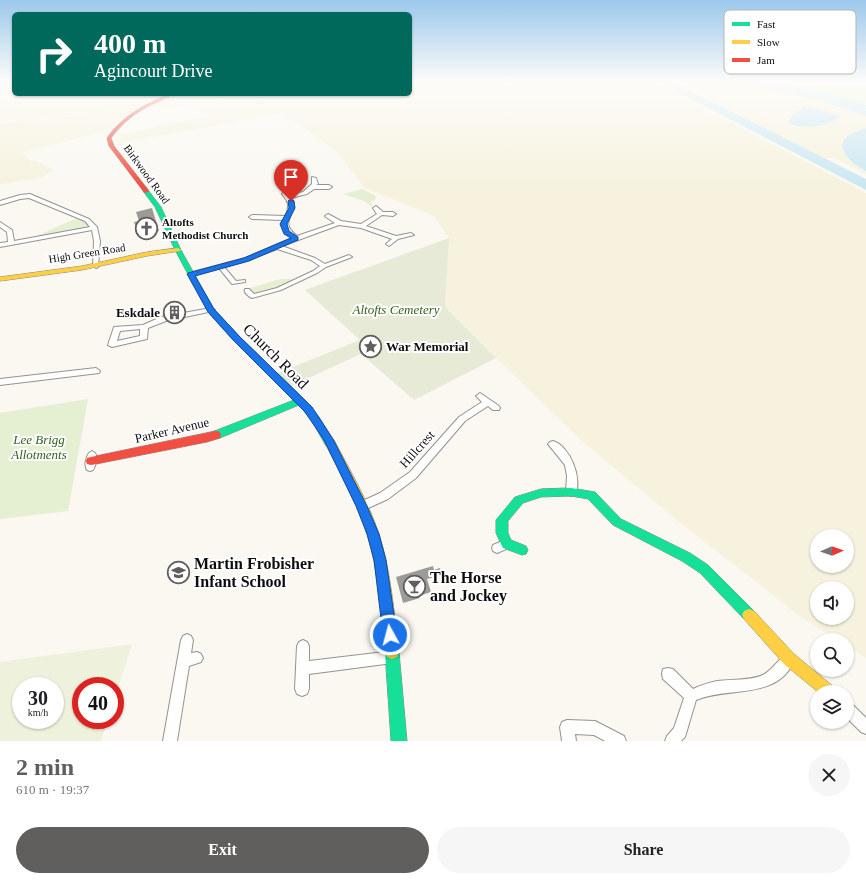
<!DOCTYPE html>
<html lang="en">
<head>
<meta charset="utf-8">
<style>
	:root { --surface:#fff; --page:#f6f6f6; --text:#202124; --muted:#757577; --accent:#605f5d }
	body { margin:0; font-family:Georgia,serif; background:var(--page); color:var(--text); height:100vh; display:flex; flex-direction:column; font-size:15px; white-space:nowrap }
	* { box-sizing:border-box; margin:0 }
	p { font-size:13px; color:var(--muted) }
	.icon { flex:none; width:22px; height:22px; fill:none; stroke:currentColor; stroke-width:2; stroke-linecap:round; stroke-linejoin:round }
	.map { position:relative; height:741px; overflow:hidden }
	.drawer { display:flex; flex-direction:column; background:var(--surface); flex:1 }
	.drawer>* { flex:none }
	.hud { position:absolute; left:12px; top:12px; width:400px; height:84px; border-radius:6px; box-shadow:0 1px 3px #0004; background:#00695c; color:#fff; overflow:hidden }
	.needle { width:26px; rotate:88deg }
	.controls { position:absolute; left:810px; top:529px; display:grid; gap:8px }
	.controls a { display:grid; place-items:center; width:44px; height:44px; border-radius:50%; background:var(--surface); box-shadow:0 1px 3px #0004; font-size:20px }
	.speed { position:absolute; left:12px; top:677px; display:flex; gap:8px; font-size:20px; font-weight:700; text-align:center }
	.speed>* { display:grid; place-content:center; width:52px; height:52px; border-radius:50%; background:var(--surface); box-shadow:0 1px 3px #0004; line-height:1 }
	.speed small { font-size:10px; font-weight:400 }
	.speed .limit { border:6px solid #d22; background:#fff; color:#111 }
	.pin { position:absolute; display:grid; place-items:center; width:34px; height:34px; color:#fff; margin:-41px -17px; border-radius:50% 50% 50% 0; rotate:-45deg; box-shadow:0 0 4px #0007 }
	.pin .icon { rotate:45deg }
	.me { position:absolute; width:44px; margin:-22px; rotate:353deg; stroke-linejoin:round; filter:drop-shadow(0 0 3px #0008) }
	.turn { display:flex; align-items:center; gap:14px; height:84px; padding:0 16px; font-size:18px }
	.turn .icon { width:52px; height:52px; stroke-width:2.5 }
	.turn b { display:block; font-size:28px; line-height:34px }
	.round { display:grid; place-items:center; flex:none; width:42px; height:42px; border-radius:21px; background:var(--page) }
	.head { display:flex; align-items:center; justify-content:space-between; height:68px; padding:0 16px }
	h1 { font-size:24px; font-weight:700; line-height:30px; color:var(--accent) }
	.primary-button { display:flex; gap:8px; margin-top:auto; padding:8px 16px }
	.primary-button a { flex:1; height:46px; border-radius:24px; background:var(--accent); color:#fff; font-size:16px; font-weight:700; line-height:46px; text-align:center }
	.primary-button a+a { background:var(--page); color:var(--text) }
	.map>svg:first-child { display:block }
</style>
</head>
<body>
<div class="map">
<svg width="866" height="741" viewBox="0 0 866 741">
	<rect width="100%" height="100%" fill="#faf8f1"/>
	<!-- farmland -->
	<g fill="#f6f2de" fill-rule="evenodd">
		<polygon points="0,83 14,83 14,94 167,94 137,109 0,121"/>
		<path d="M410,83H655L866,193V658L847,646V640H837L801,617L678,521L581,440L496,358L445,307L449,238L434,216L365,188L338,153L309,131L282,113L119,144V134L145,130L164,124L210,117L207,112L203,113L197,106L265,99L194,105L193,103L142,111L169,97L187,95H173L174,94H410ZM817,536H847V566H817ZM817,588H847V618H817Z"/>
		<polygon points="675,83 734,83 816,99 866,116 866,128 857,131 843,151 854,164 866,171 866,174 834,158 825,158 821,157"/>
		<polygon points="134,110 112,128 64,142 22,152 30,161 36,161 54,170 41,178 0,184 0,123"/>
	</g>
	<!-- green -->
	<g fill="#e5efd2">
		<polygon points="767,83 866,83 866,105 811,90"/>
		<polygon points="362,189 376,196 375,200 371,201 372,207 364,201 343,194"/>
		<polygon points="80,217 95,228 29,239"/>
		<polygon points="280,279 298,279 289,284 252,296 246,289"/>
		<polygon points="88,399 68,511 0,519 0,413"/>
	</g>
	<!-- cemetery -->
	<polygon fill="#e7ead6" points="449,238 445,307 496,358 414,400 361,354 287,388 273,375 360,340 305,290"/>
	<!-- pitch -->
	<path fill="#eef2dc" fill-rule="evenodd" d="M132,644L115,697V686H81V720H108L101,741H0V662ZM21,686H55V720H21Z"/>
	<!-- water -->
	<g fill="#c9e7f2">
		<polygon points="660,83 675,83 866,179 866,190"/>
		<path d="M734,83C745,83 755,82 766,83C799,85 834,95 866,105V116L816,99Z"/>
		<path d="M802,106L820,109L840,117C828,127 802,130 789,123L792,116L802,108Z"/>
		<path d="M866,128V171C857,166 852,163 846,155C835,138 852,133 866,128Z"/>
	</g>
	<!-- building -->
	<g fill="#9d9b97">
		<polygon points="152,208 159,231 143,234 142,231 137,232 134,222 139,221 136,212"/>
		<polygon points="433,566 434,570 440,568 442,575 427,579 431,592 419,596 420,598 403,603 396,577"/>
	</g>
	<g fill="none" stroke-linecap="round" stroke-linejoin="round">
		<defs>
			<g id="street">
				<path d="M312,177L316,178L318,184L316,185H329L332,187L329,189H314L307,194L291,198L294,206C290,220 282,224 297,236L335,223L326,217L325,216L328,214L341,221L361,224L377,214L373,208L376,206L383,212H393L396,214L393,216L382,215L366,226L396,236L411,233L414,235L398,239L389,246L386,244L392,239L361,228L339,225L282,246L315,258L325,264L349,255L352,257L326,267L317,273L281,290L252,298C249,297 243,292 245,289H249L254,294L277,288L313,271L320,266L311,260L277,249L249,260L224,267L236,281L245,280V282L232,284L219,268L191,276L189,275V273L245,258L292,238C285,233 281,228 283,220L252,219L249,217L252,215L285,216C290,207 289,202 282,194L283,193H287L289,195L303,192L312,184Z"/>
				<polygon points="30,194 89,219 97,227 100,241 98,267 96,268 93,266 94,241 92,230 0,247 0,243 8,242 7,232 0,227 0,222 12,230 14,241 90,227 85,221 29,198 20,199 0,205 0,201 20,195"/>
				<path d="M211,308L215,310L213,311L166,321L148,328L147,339L112,347L108,345L114,327L143,325L161,317ZM140,329V336L117,341L120,331Z"/>
				<polygon points="96,368 100,371 99,373 0,385 0,379"/>
				<polygon points="480,393 499,406 500,408 499,410 493,410 488,406 465,421 416,478 388,499 366,509 362,510 358,509 357,506 358,503 380,493 410,472 459,417 482,402 476,396"/>
				<path d="M553,441C570,446 583,479 575,495L571,496L567,495L566,492L567,476L565,465L548,444L550,442Z"/>
				<path d="M92,451L95,453C98,457 96,465 93,470L90,471L87,470C84,465 86,457 89,453Z"/>
				<polygon points="507,539 511,541 512,544 511,547 497,553 493,551 492,548 493,545"/>
				<polygon points="187,634 191,636 193,640 191,653 197,652 201,654 203,658 201,662 189,666 177,741 163,741 181,640 183,636"/>
				<polygon points="303,640 307,642 309,646 309,661 393,651 397,653 399,657 397,661 393,663 309,674 309,689 307,694 302,696 297,694 295,689 297,646 299,642"/>
				<path d="M789,653L793,655L795,659C778,701 729,686 696,700L685,737L681,741H665L667,736L674,728L684,698L663,679L662,674L663,669L668,668L673,669L693,689C701,685 708,683 717,681C732,679 749,681 763,675C774,669 779,657 789,653Z"/>
				<polygon points="847,702 852,704 866,718 866,734 861,732 847,718"/>
				<polygon points="567,720 595,721 624,736 626,741 605,741 594,735 575,734 576,741 562,741 560,727 562,722"/>
			</g>
			<g id="fast">
				<polygon points="144,190 148,190 161,207 181,250 214,309 240,337 304,399 319,417 335,443 334,446 326,446 312,421 299,405 220,438 212,438 211,435 212,432 294,400 234,341 208,312 175,250 155,207 143,191"/>
				<polygon points="571,488 595,492 621,519 690,553 708,565 754,611 756,615 754,619 749,621 744,619 700,573 682,561 613,525 588,499 571,496 541,497 523,503 508,521 508,533 511,540 526,546 528,550 526,554 522,555 503,548 496,533 496,520 515,497 541,489"/>
				<polygon points="392,645 397,647 399,652 407,741 391,741 385,652 387,647"/>
			</g>
			<g id="slow">
				<polygon points="178,248 181,250 180,251 147,256 82,270 0,281 0,277 82,266 147,252"/>
				<path d="M330,439L334,440C350,470 368,501 379,534C391,572 394,613 399,652L397,657L392,659L387,657L385,652C381,613 379,572 367,534C357,502 340,473 325,443L326,440Z"/>
				<polygon points="749,609 754,611 794,654 834,687 836,692 818,692 784,664 744,619 742,615 744,611"/>
			</g>
			<g id="jam">
				<path d="M168,94H173C167,98 160,101 153,104C136,112 122,123 111,138L114,146L149,191L146,193L144,192L109,146L107,138C122,116 144,105 168,94Z"/>
				<polygon points="216,431 220,432 221,435 220,438 207,442 91,465 87,464 86,461 87,458 91,457"/>
			</g>
		</defs>
		<!-- street casing -->
		<use href="#street" stroke="#949390" stroke-width="2"/>
		<!-- fast casing -->
		<use href="#fast" stroke="#8a8986" stroke-width="1"/>
		<!-- slow casing -->
		<use href="#slow" stroke="#8a8986" stroke-width="1"/>
		<!-- jam casing -->
		<use href="#jam" stroke="#8a8986" stroke-width="1"/>
		<!-- street -->
		<use href="#street" fill="#fefefd" fill-rule="evenodd"/>
		<!-- fast -->
		<use href="#fast" fill="#16e098" fill-rule="evenodd"/>
		<!-- slow -->
		<use href="#slow" fill="#ffcf43" fill-rule="evenodd"/>
		<!-- jam -->
		<use href="#jam" fill="#f24e42" fill-rule="evenodd"/>
	</g>
	<!-- sky -->
	<linearGradient id="sky" x2="0" y2="1"><stop stop-color="#9bc8ec"/><stop offset="0.44" stop-color="#fdfcf9"/><stop offset="1" stop-color="#fdfcf9" stop-opacity="0"/></linearGradient>
	<rect width="866" height="187" fill="url(#sky)"/>
	<!-- route -->
	<polygon fill="#1a73e8" stroke="#114b97" points="291,199 294,201 295,208 287,224 289,231 298,237 298,240 249,261 195,276 214,309 240,337 312,407 333,439 367,506 379,534 386,560 397,635 395,640 390,642 385,640 383,635 374,560 367,534 356,506 324,440 305,412 234,341 208,312 187,274 188,273 244,258 291,238 284,234 280,224 289,208 288,201"/>
	<!-- icons -->
	<defs>
		<symbol id="church-ring" viewBox="-11 -11 22 22"><circle r="9.5" fill="#fff" stroke="#605f5d" stroke-width="1.5"/><path d="M-1.2-6h2.4v3.5h3.3v2.4h-3.3V6h-2.4V-.1h-3.3v-2.4h3.3Z" fill="#605f5d"/></symbol>
		<symbol id="building-ring" viewBox="-11 -11 22 22"><circle r="9.5" fill="#fff" stroke="#605f5d" stroke-width="1.5"/><path d="M-4-6H4V6H1V3H-1V6H-4ZM-2.5-4.3h1.7v1.8h-1.7ZM.8-4.3h1.7v1.8H.8ZM-2.5-1h1.7V.8h-1.7ZM.8-1h1.7V.8H.8Z" fill="#605f5d"/></symbol>
		<symbol id="sight-ring" viewBox="-11 -11 22 22"><circle r="9.5" fill="#fff" stroke="#605f5d" stroke-width="1.5"/><path d="M0-6L1.8-2.2L6-1.7L2.9 1.2L3.7 5.4L0 3.3L-3.7 5.4L-2.9 1.2L-6-1.7L-1.8-2.2Z" fill="#605f5d"/></symbol>
		<symbol id="school-ring" viewBox="-11 -11 22 22"><circle r="9.5" fill="#fff" stroke="#605f5d" stroke-width="1.5"/><path d="M0-5L7-2L0 1L-7-2ZM-4 1L0 2.5L4 1V4Q0 6-4 4Z" fill="#605f5d"/></symbol>
		<symbol id="bar-ring" viewBox="-11 -11 22 22"><circle r="9.5" fill="#fff" stroke="#605f5d" stroke-width="1.5"/><path d="M-6-5H6L.8 .8V4.5H3.5V6h-7V4.5H-.8V.8Z" fill="#605f5d"/></symbol>
	</defs>
	<g fill-rule="evenodd">
		<use href="#church-ring" x="134" y="216" width="25" height="25"/>
		<use href="#building-ring" x="162" y="300" width="25" height="25"/>
		<use href="#sight-ring" x="358" y="334" width="25" height="25"/>
		<use href="#school-ring" x="166" y="560" width="25" height="25"/>
		<use href="#bar-ring" x="402" y="574" width="25" height="25"/>
	</g>
	<g text-anchor="middle" dominant-baseline="central" stroke-width="4" stroke-linejoin="round" paint-order="stroke">
		<!-- far-street labels -->
		<g font-size="11" fill="#0d0d0d" stroke="#fff">
			<text transform="translate(147 174) rotate(54)">Birkwood Road</text>
			<text transform="translate(87 253) rotate(-9)">High Green Road</text>
		</g>
		<!-- far-poi labels -->
		<g font-size="11" font-weight="bold" fill="#0d0d0d" stroke="#fff" text-anchor="start">
			<text x="162" y="222">Altofts<tspan x="162" dy="13">Methodist Church</tspan></text>
		</g>
		<!-- park labels -->
		<g font-size="13" font-style="italic" fill="#326120" stroke="#fff">
			<text x="396" y="309">Altofts Cemetery</text>
			<text x="39" y="439">Lee Brigg<tspan x="39" dy="15">Allotments</tspan></text>
		</g>
		<!-- poi labels -->
		<g font-size="13" font-weight="bold" fill="#0d0d0d" stroke="#fff" text-anchor="end">
			<text x="160" y="312">Eskdale</text>
			<text x="386" y="346" text-anchor="start">War Memorial</text>
		</g>
		<!-- street labels -->
		<g font-size="13" fill="#0d0d0d" stroke="#fff">
			<text transform="translate(172 430) rotate(-13)">Parker Avenue</text>
			<text transform="translate(417 449) rotate(-48)">Hillcrest</text>
		</g>
		<!-- near-street labels -->
		<g font-size="16" fill="#0d0d0d" stroke="#fff">
			<text transform="translate(276 356) rotate(45)">Church Road</text>
		</g>
		<!-- near-poi labels -->
		<g font-size="16" font-weight="bold" fill="#0d0d0d" stroke="#fff" text-anchor="start">
			<text x="194" y="563">Martin Frobisher<tspan x="194" dy="18">Infant School</tspan></text>
			<text x="430" y="577">The Horse<tspan x="430" dy="18">and Jockey</tspan></text>
		</g>
	</g>
	<!-- legend -->
	<rect x="724" y="10" width="132" height="64" rx="6" fill="#fff" stroke="#b6b6b6" stroke-width="1"/>
	<rect x="732" y="22" width="18" height="4" fill="#16e098"/>
	<rect x="732" y="40" width="18" height="4" fill="#ffcf43"/>
	<rect x="732" y="58" width="18" height="4" fill="#f24e42"/>
	<g font-size="11" fill="#0d0d0d">
		<text x="757" y="28">Fast</text>
		<text x="757" y="46">Slow</text>
		<text x="757" y="64">Jam</text>
	</g>
</svg>
<div class="controls">
<a><svg class="needle" viewBox="-14 -14 28 28"><path d="M0-13l5 13h-10z" fill="#e53935"/><path d="M0 13l5-13h-10z" fill="#757577"/></svg></a>
<a><svg class="icon" aria-label="sound" viewBox="0 0 24 24"><path d="M4 9h4l5-4v14l-5-4H4zM17 9q2 3 0 6"/></svg></a>
<a><svg class="icon" aria-label="search" viewBox="0 0 24 24"><circle cx="10" cy="10" r="6"/><path d="M15 15l6 6"/></svg></a>
<a><svg class="icon" aria-label="layers" viewBox="0 0 24 24"><path d="M12 4l9 5-9 5-9-5zM3 14l9 5 9-5"/></svg></a>
</div>
<div class="speed"><div>30<small>km/h</small></div><div class="limit">40</div></div>
<div class="pin" style="left:291px;top:201px;background:#d93025"><svg class="icon" aria-label="arrive" viewBox="0 0 24 24"><path d="M6 21V4h12l-3 4 3 4H6"/></svg></div>
<svg class="me" style="left:390px;top:635px" viewBox="-20 -20 40 40"><circle r="17" fill="#1a73e8" stroke="#fff" stroke-width="3"/><path d="M0-11L8 9 0 5-8 9z" fill="#fff"/></svg>
<div class="hud">
<div class="turn"><svg class="icon" aria-label="right" viewBox="0 0 24 24"><path d="M7 20v-9h11M14 6l5 5-5 5"/></svg><div><b>400 m</b>Agincourt Drive</div></div>
</div>
</div>
<section class="drawer">
<div class="head"><div><h1>2 min</h1><p>610 m · 19:37</p></div><a class="round"><svg class="icon" aria-label="close" viewBox="0 0 24 24"><path d="M6 6l12 12M18 6L6 18"/></svg></a></div>
<div class="primary-button"><a>Exit</a><a>Share</a></div>
</section>
</body>
</html>
